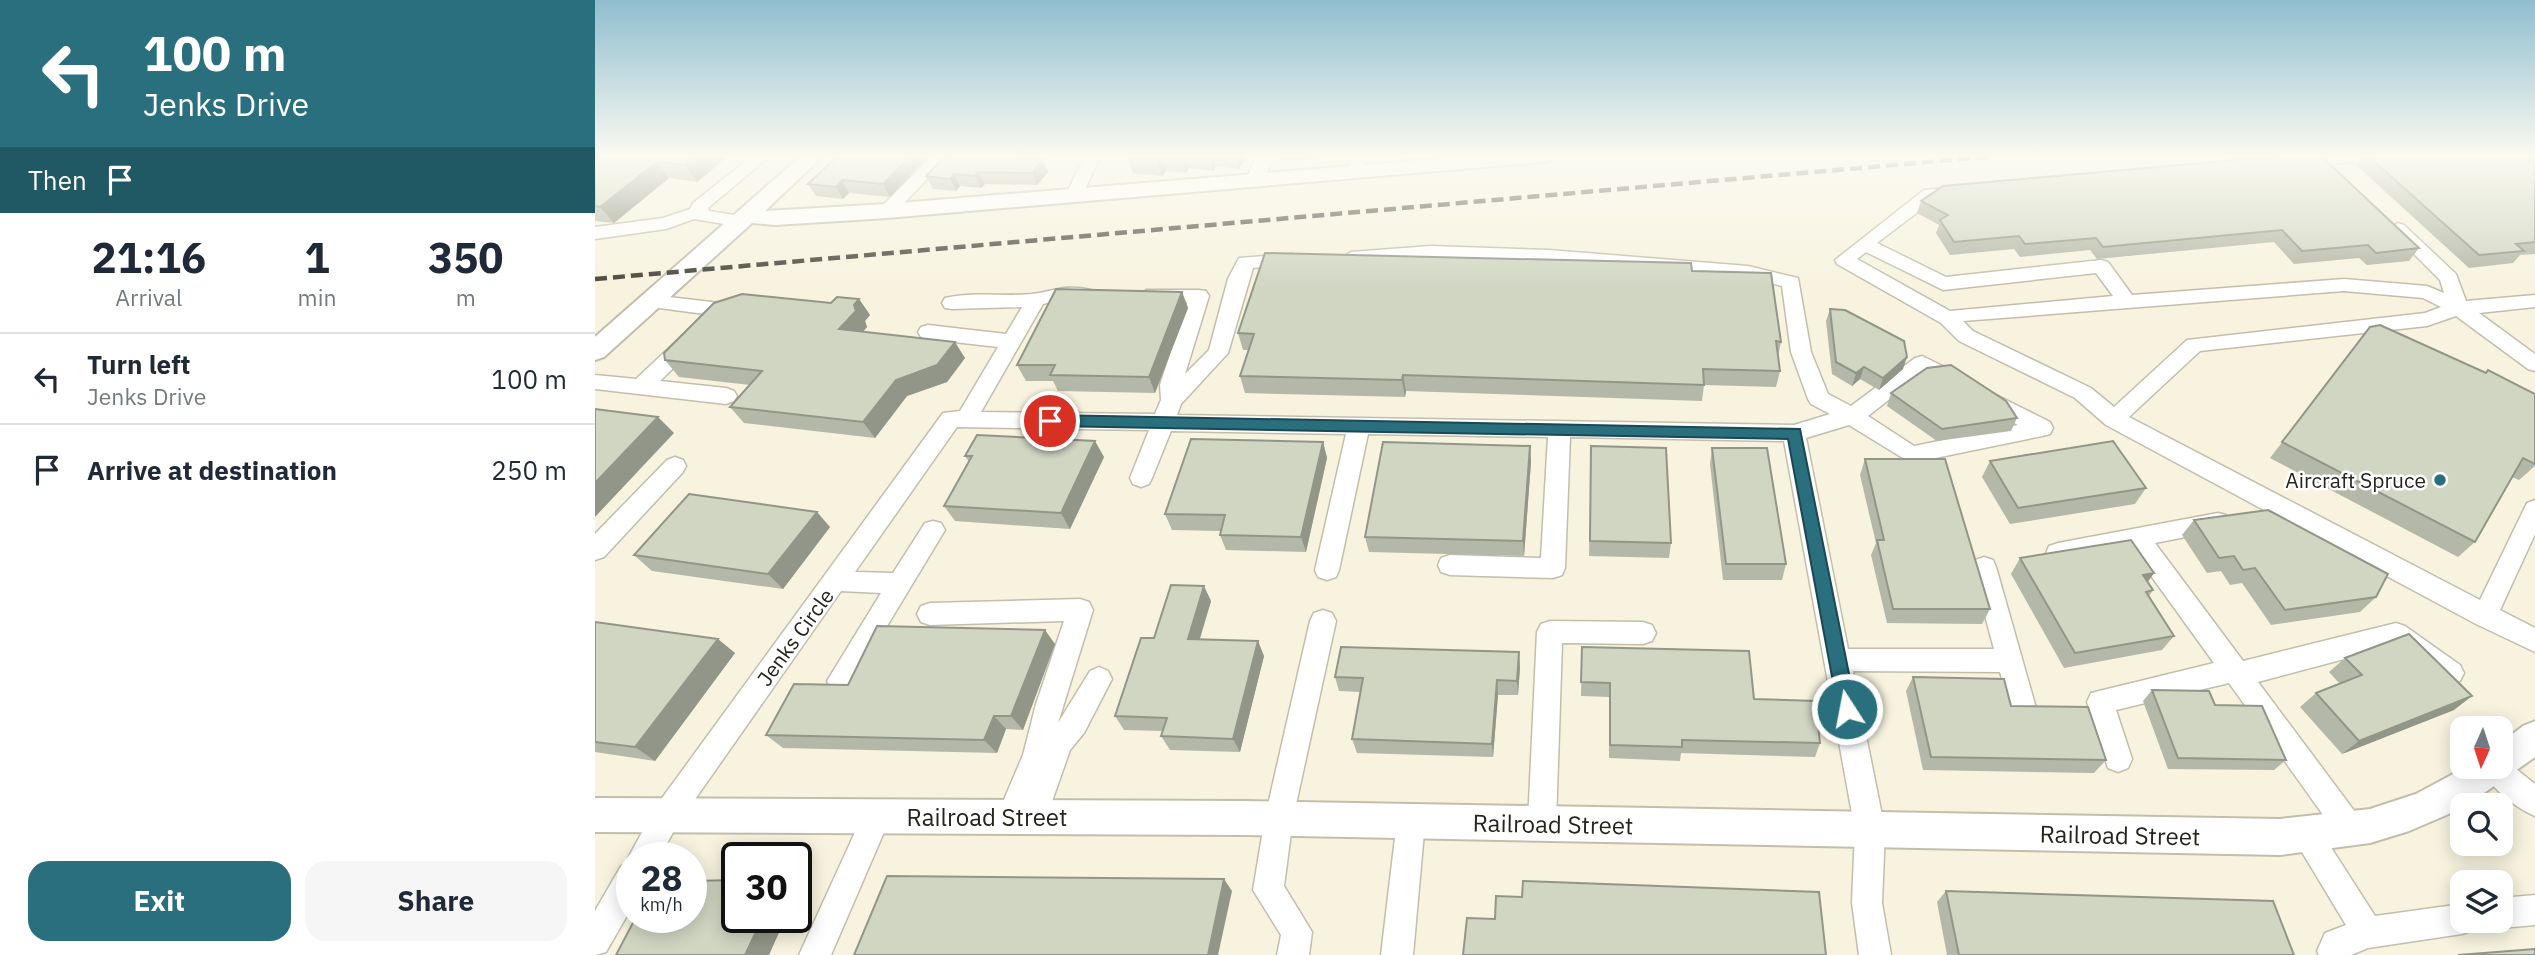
<!DOCTYPE html>
<html lang="en">
<head>
<meta charset="utf-8">
<style>
	:root { --surface:#fff; --page:#f6f6f7; --text:#1f2937; --muted:#747a83; --line:#e0e1e3; --accent:#296f7e }
	body { margin:0; font-family:"IBM Plex Sans",sans-serif; background:var(--page); color:var(--text); height:100vh; display:flex; flex-direction:column; font-size:26px; white-space:nowrap }
	* { box-sizing:border-box; margin:0 }
	p { font-size:23px; color:var(--muted) }
	.icon { flex:none; width:38px; height:38px; fill:none; stroke:currentColor; stroke-width:2; stroke-linecap:round; stroke-linejoin:round }
	.map { position:relative; flex:1; overflow:hidden }
	.side { display:flex; flex-direction:column; background:var(--surface); width:595px }
	.side>* { flex:none }
	.top-card { background:#296f7e; color:#fff; overflow:hidden }
	.needle { width:46px; rotate:183deg }
	.buttons { position:absolute; left:1855px; top:716px; display:grid; gap:14px }
	.buttons a { display:grid; place-items:center; width:63px; height:63px; border-radius:14px; background:var(--surface); box-shadow:0 4px 18px #0003; font-size:35px }
	.speed { position:absolute; left:21px; top:842px; display:flex; gap:14px; font-size:35px; font-weight:700; text-align:center }
	.speed>* { display:grid; place-content:center; width:91px; height:91px; border-radius:50%; background:var(--surface); box-shadow:0 4px 18px #0003; line-height:1 }
	.speed small { font-size:18px; font-weight:400 }
	.speed .limit { border:4px solid #111; border-radius:10px; background:#fff; color:#111 }
	.pin { position:absolute; display:grid; place-items:center; width:60px; height:60px; color:#fff; margin:-30px; border:4px solid #fff; border-radius:50%; box-shadow:0 2px 7px #0007 }
	.me { position:absolute; width:77px; margin:-38px; rotate:349deg; stroke-linejoin:round; filter:drop-shadow(0 0 5px #0008) }
	.turn { display:flex; align-items:center; gap:24px; height:147px; padding:0 28px; font-size:32px }
	.turn .icon { width:91px; height:91px; stroke-width:2.5 }
	.turn b { display:block; font-size:49px; line-height:60px }
	.then { display:flex; align-items:center; height:66px; padding:0 28px; background:#0003; gap:14px; font-size:26px }
	.eta { display:flex; justify-content:space-evenly; align-items:center; height:119px; text-align:center }
	.eta b { font-size:42px; font-weight:800; line-height:49px }
	.cta { display:flex; gap:14px; margin-top:auto; padding:14px 28px }
	.cta a { flex:1; height:80px; border-radius:21px; background:var(--accent); color:#fff; font-size:28px; font-weight:800; line-height:80px; text-align:center }
	.cta a+a { background:var(--page); color:var(--text) }
	ul { padding:0; list-style:none }
	li { display:flex; align-items:center; gap:21px; height:91px; padding:0 28px; border-top:2px solid var(--line) }
	li div { flex:1 }
	li b { display:block; font-size:26px }
	li em { font-style:normal }
	main { display:flex; flex:1; min-height:0 }
	.map>svg:first-child { display:block }
</style>
</head>
<body>
<main>
<section class="side">
<div class="top-card">
<div class="turn"><svg class="icon" aria-label="left" viewBox="0 0 24 24"><path d="M17 20v-9H6M10 6l-5 5 5 5"/></svg><div><b>100 m</b>Jenks Drive</div></div>
<div class="then">Then<svg class="icon" aria-label="arrive" viewBox="0 0 24 24"><path d="M6 21V4h12l-3 4 3 4H6"/></svg></div>
</div>
<div class="eta">
<div><b>21:16</b><p>Arrival</p></div>
<div><b>1</b><p>min</p></div>
<div><b>350</b><p>m</p></div>
</div>
<ul>
<li><svg class="icon" aria-label="left" viewBox="0 0 24 24"><path d="M17 20v-9H6M10 6l-5 5 5 5"/></svg><div><b>Turn left</b><p>Jenks Drive</p></div><em>100 m</em></li>
<li><svg class="icon" aria-label="arrive" viewBox="0 0 24 24"><path d="M6 21V4h12l-3 4 3 4H6"/></svg><div><b>Arrive at destination</b></div><em>250 m</em></li>
</ul>
<div class="cta"><a>Exit</a><a>Share</a></div>
</section>
<div class="map">
<svg width="1940" height="955" viewBox="0 0 1940 955">
	<rect width="100%" height="100%" fill="#f7f3df"/>
	<g fill="none" stroke-linecap="round" stroke-linejoin="round">
		<defs>
			<g id="minor">
				<polygon points="157,156 175,156 113,208 114,211 153,217 156,221 153,225 147,227 99,219 71,229 0,239 0,227 68,218 95,209 98,203"/>
				<polygon points="337,156 354,156 298,215 286,215 283,211 286,207"/>
				<polygon points="489,156 505,156 486,199 474,199 471,195"/>
				<polygon points="663,156 679,156 674,166 671,180 662,185 653,180 656,166"/>
				<polygon points="754,156 770,156 768,175 756,175"/>
				<polygon points="1714,156 1780,156 1772,161 1699,167 1690,162 1693,158"/>
				<path d="M1365,187L1374,192L1371,196L1340,199L1282,243L1351,277L1506,260L1513,262L1537,295L1749,279L1832,286L1849,293L1845,280L1794,229L1803,223L1809,225L1861,274L1871,301L1940,295V307L1884,313L1940,354V371L1933,369L1861,316L1832,326L1605,351L1534,417L1885,600L1932,503L1940,500V534L1905,610L1940,628V652L1881,624L1511,425L1480,398L1364,341L1346,323L1242,264L1240,260L1329,190ZM1271,252L1348,290L1501,273L1518,296L1355,311L1262,259ZM1749,291L1828,298L1846,307L1830,313L1592,340L1519,407L1496,388L1378,331L1368,321Z"/>
				<path d="M836,246L954,250L1153,266L1203,278L1216,352L1233,394L1256,406L1320,358L1327,356L1368,376L1372,381L1368,386L1361,388L1328,373L1273,416L1319,446L1423,425L1383,403L1380,398L1383,393L1391,390L1455,422L1458,428L1455,434L1447,436L1316,463L1254,425L1211,438L1253,649H1399L1377,567L1380,560L1389,557L1398,560L1401,567L1441,708L1438,717L1428,720L1418,717L1405,672L1258,671L1290,830L1287,903L1296,955H1264L1257,903L1260,830L1189,441L975,437L970,568L967,575L958,578L855,575L846,572L843,565L846,558L855,555L946,558L953,437L773,434L744,570L741,577L732,580L723,577L720,570L751,434L576,431L557,478L554,484L546,487L538,484L535,478L554,430L362,427L260,572L298,573L330,523L338,521L346,523L350,530L254,689L245,693L236,689L232,681L286,593L246,591L82,825L64,858H37V907L11,952L0,955V911L26,866L35,863L33,858L62,805L348,413L365,411L403,347L333,339L326,337L323,332L326,327L333,325L411,334L427,307L357,309L350,308L347,303L350,298C378,291 409,297 437,294C459,291 471,284 496,290L499,295L496,300C480,304 464,299 448,304L386,412L560,414L566,400L565,385L592,302L551,300L548,295L551,290H604L611,291L614,296L590,374L614,350L633,279L644,258L697,254L704,256L706,260L704,264L658,268L633,353L586,404L582,415L1199,425L1235,414L1216,404L1213,399L1196,352L1187,286L1153,278L954,262L836,258L756,264L747,258L756,252Z"/>
				<polygon points="56,295 134,304 137,309 134,314 65,381 131,388 139,391 142,396 139,401 131,404 0,389 0,375 41,379 110,314 49,306 46,301 49,296"/>
				<polygon points="80,457 88,460 91,466 88,472 9,557 0,560 0,534 72,460"/>
				<polygon points="1623,513 1631,515 1635,522 1631,529 1560,543 1648,661 1801,623 1810,626 1865,665 1869,673 1865,681 1856,685 1847,681 1798,646 1663,682 1766,820 1771,830 1766,840 1756,844 1746,840 1634,683 1521,710 1537,759 1533,768 1523,772 1513,768 1492,702 1496,693 1619,663 1536,548 1463,563 1454,560 1451,553 1454,546 1463,543"/>
				<polygon points="485,599 494,602 498,610 463,723 495,671 504,667 513,671 517,679 489,733 475,750 448,827 438,831 427,825 416,830 406,826 402,816 428,755 441,704 469,621 335,625 326,622 322,614 326,606 335,603"/>
				<polygon points="728,610 737,613 741,621 698,818 689,886 717,932 714,955 682,955 686,935 658,890 670,818 715,621 719,613"/>
				<polygon points="955,621 1048,622 1057,625 1061,633 1057,641 1048,644 967,643 961,823 957,833 947,837 937,833 933,823 942,632 946,624"/>
				<path d="M1906,757L1940,784V816C1923,809 1890,785 1887,766H1906Z"/>
				<polygon points="282,802 292,806 296,816 236,955 204,955 272,806"/>
				<polygon points="816,807 826,811 830,821 818,955 786,955 802,821 806,811"/>
				<polygon points="1711,820 1721,824 1780,916 1867,904 1867,920 1882,920 1878,930 1867,934 1773,948 1756,955 1724,955 1722,951 1730,933 1751,925 1696,834 1701,824"/>
				<polygon points="1940,895 1940,925 1906,928 1895,924 1894,920 1906,920 1906,898"/>
			</g>
			<g id="major">
				<polygon points="206,156 228,156 170,211 292,204 878,156 959,156 956,160 949,162 292,218 180,225 157,223 9,357 0,360 0,337"/>
				<polygon points="1940,721 1940,757 1872,805 1867,805 1863,810 1814,831 1775,843 1685,855 649,835 0,832 0,798 649,801 1685,819 1775,809 1821,794 1873,766 1906,766 1906,743 1928,726"/>
			</g>
		</defs>
		<!-- minor casing -->
		<use href="#minor" stroke="#c3beac" stroke-width="3"/>
		<!-- major casing -->
		<use href="#major" stroke="#c3beac" stroke-width="4"/>
		<!-- minor -->
		<use href="#minor" fill="#fff" fill-rule="evenodd"/>
		<!-- major -->
		<use href="#major" fill="#fff" fill-rule="evenodd"/>
		<!-- rail -->
		<polyline stroke="#424037" stroke-width="4.5" stroke-dasharray="12 6" stroke-linecap="butt" points="0,279 1400,156"/>
	</g>
	<!-- wall -->
	<g fill="#b4b8a8">
		<polygon points="0,156 133,156 102,182 74,178 19,223 0,221"/>
		<polygon points="243,156 332,156 333,157 295,197 254,193 248,199 221,196 213,184"/>
		<polygon points="350,156 435,156 436,159 447,160 453,172 442,185 390,184 386,188 365,186 361,191 338,189 331,176"/>
		<polygon points="532,156 652,156 644,169 621,166 618,171 594,168 591,173 571,171 567,176 538,173"/>
		<polygon points="684,156 740,156 740,157 685,161"/>
		<polygon points="1687,156 1824,248 1814,261 1772,265 1764,258 1699,264 1679,242 1502,259 1495,250 1425,257 1419,249 1355,255 1341,233 1344,225 1322,213 1326,201"/>
		<polygon points="1767,156 1940,156 1940,254 1925,255 1918,263 1874,268 1761,165"/>
		<polygon points="1097,271 1186,342 1183,356 1185,371 1181,387 1109,385 1107,401 811,391 810,397 650,393 645,376 653,350 648,350 643,333"/>
		<polygon points="587,292 593,308 560,393 463,391 458,381 431,381 422,365"/>
		<polygon points="264,299 275,315 270,321 272,327 267,332 370,358 352,382 312,396 280,438 149,423 135,407 155,385 84,377 70,360 236,303"/>
		<polygon points="1235,309 1308,369 1284,390 1265,379 1257,386 1237,374 1231,321"/>
		<polygon points="1775,327 1891,372 1893,370 1940,394 1940,466 1924,480 1917,477 1880,542 1863,557 1675,458"/>
		<polygon points="1296,393 1422,418 1416,431 1342,441 1292,406"/>
		<polygon points="728,442 732,458 711,552 631,550 625,535 626,531 577,530 570,514"/>
		<polygon points="935,446 936,462 929,556 774,552 770,537"/>
		<polygon points="996,446 1076,543 1074,558 994,556"/>
		<polygon points="1117,448 1191,564 1187,580 1128,580 1115,464"/>
		<polygon points="370,456 509,457 475,529 360,521 349,506 374,462"/>
		<polygon points="1270,459 1395,609 1387,624 1292,623 1276,555 1281,543 1265,475"/>
		<polygon points="1395,461 1551,488 1540,504 1415,524 1387,477"/>
		<polygon points="1599,520 1781,597 1765,612 1676,625 1647,583 1635,585 1626,571 1612,573 1587,535"/>
		<polygon points="235,527 188,589 57,571 39,555"/>
		<polygon points="1425,558 1559,573 1552,582 1558,590 1554,596 1579,636 1567,650 1469,668 1416,574"/>
		<polygon points="616,601 605,639 669,656 645,752 575,750 566,736 568,731 529,730 520,716 559,638"/>
		<polygon points="0,622 140,653 60,761 0,752"/>
		<polygon points="460,644 428,730 411,729 402,753 188,748 171,735"/>
		<polygon points="987,647 1159,699 1225,743 1220,757 1086,753 1085,761 1014,758 1014,697 986,696"/>
		<polygon points="1750,658 1859,710 1747,754 1705,707 1721,693 1745,684 1734,672"/>
		<polygon points="925,667 923,695 903,695 898,757 762,753 757,739 765,692 744,691 740,677"/>
		<polygon points="1318,677 1416,706 1511,760 1499,773 1328,770 1311,691"/>
		<polygon points="1557,690 1620,705 1691,760 1679,770 1573,769 1548,701"/>
		<polygon points="1351,891 1699,955 1352,955 1342,902"/>
	</g>
	<!-- shaded-wall -->
	<g fill="#929688">
		<polygon points="102,156 133,156 102,182 90,165"/>
		<polygon points="316,156 332,156 333,157 295,197 288,184"/>
		<polygon points="425,156 435,156 437,160 423,158"/>
		<polygon points="565,156 566,156 571,171 567,176 562,159"/>
		<polygon points="587,156 590,156 594,168 591,173 586,157"/>
		<polygon points="614,156 618,156 621,166 618,171"/>
		<polygon points="640,156 652,156 644,169"/>
		<polygon points="447,160 453,172 442,185 437,173"/>
		<polygon points="62,162 74,178 19,223 5,207"/>
		<polygon points="383,172 390,184 386,188 380,176"/>
		<polygon points="359,174 365,186 361,191 355,179"/>
		<polygon points="247,180 254,193 248,199 241,187"/>
		<polygon points="587,292 593,308 560,393 554,377"/>
		<polygon points="264,299 275,315 270,321 272,327 256,346 244,329 259,305"/>
		<polygon points="360,342 370,358 352,382 312,396 280,438 268,422 301,380"/>
		<polygon points="1312,357 1308,369 1284,390 1288,378"/>
		<polygon points="1269,367 1265,379 1257,386 1261,373"/>
		<polygon points="808,375 811,391 810,397 807,380"/>
		<polygon points="63,417 79,433 0,517 0,483"/>
		<polygon points="500,441 509,457 475,529 466,513"/>
		<polygon points="728,442 732,458 711,552 706,537"/>
		<polygon points="935,446 936,462 929,556 928,541"/>
		<polygon points="222,512 235,527 188,589 173,574"/>
		<polygon points="1559,573 1548,589 1548,575"/>
		<polygon points="609,586 616,601 600,654 593,639"/>
		<polygon points="450,630 460,644 428,730 416,716"/>
		<polygon points="123,639 140,653 60,761 40,747"/>
		<polygon points="663,641 669,656 645,752 638,739"/>
		<polygon points="924,652 925,667 923,695 922,681"/>
		<polygon points="902,680 903,695 898,757 897,744"/>
		<polygon points="1877,696 1859,710 1747,754 1764,741"/>
		<polygon points="399,716 411,729 402,753 389,740"/>
		<polygon points="629,879 637,891 623,955 613,955"/>
		<polygon points="168,917 191,917 174,955 150,955"/>
	</g>
	<!-- building -->
	<g fill="#d1d6c3" stroke="#929688" stroke-width="2">
		<polygon points="0,156 102,156 90,165 62,162 5,207 0,206"/>
		<polygon points="243,156 316,156 288,184 247,180 241,187 213,184"/>
		<polygon points="350,156 425,156 423,158 447,160 437,173 383,172 380,176 359,174 355,179 331,176"/>
		<polygon points="532,156 565,156 562,159"/>
		<polygon points="1687,156 1726,156 1824,248 1781,253 1773,245 1707,251 1687,230 1508,247 1501,238 1430,244 1424,236 1359,242 1345,220 1353,215 1326,201 1348,186"/>
		<polygon points="1773,156 1940,156 1940,242 1921,244 1929,251 1884,255"/>
		<polygon points="670,253 1096,263 1097,271 1176,273 1186,342 1181,341 1185,371 1108,369 1109,385 808,375 807,380 645,376 659,334 643,333"/>
		<polygon points="461,289 587,292 554,377 455,375 460,365 422,365"/>
		<polygon points="147,294 236,303 242,297 264,299 259,305 261,311 244,329 360,342 342,365 301,380 268,422 135,407 167,371 70,360 69,353 119,303"/>
		<polygon points="1235,309 1250,310 1309,341 1312,357 1288,378 1269,367 1261,373 1241,362"/>
		<polygon points="1785,325 1891,373 1893,370 1940,394 1940,464 1928,458 1880,542 1687,442 1775,327"/>
		<polygon points="1356,365 1411,401 1422,418 1347,429 1296,393 1332,368"/>
		<polygon points="0,409 63,417 0,483"/>
		<polygon points="382,435 500,441 466,513 349,506 377,456 370,456"/>
		<polygon points="596,439 728,442 706,537 625,535 630,515 570,514"/>
		<polygon points="1518,441 1551,488 1423,508 1395,461"/>
		<polygon points="788,442 935,446 928,541 770,537"/>
		<polygon points="996,446 1071,448 1076,543 995,541"/>
		<polygon points="1117,448 1172,448 1191,564 1131,564"/>
		<polygon points="1270,459 1350,459 1395,609 1298,609 1282,540 1289,540"/>
		<polygon points="94,494 222,512 173,574 39,555"/>
		<polygon points="1673,510 1793,574 1781,597 1690,610 1660,568 1648,570 1639,556 1624,558 1599,520"/>
		<polygon points="1536,540 1559,573 1548,575 1558,590 1551,592 1579,636 1480,653 1425,558"/>
		<polygon points="576,585 609,586 593,639 663,641 638,739 566,736 572,718 520,716 546,638 559,638"/>
		<polygon points="0,622 123,639 40,747 0,742"/>
		<polygon points="282,626 450,630 416,716 399,716 389,740 171,735 199,684 253,685"/>
		<polygon points="1814,634 1877,696 1764,741 1721,693 1767,675 1750,658"/>
		<polygon points="746,647 924,652 922,681 902,680 897,744 757,739 768,678 740,677"/>
		<polygon points="987,647 1154,651 1159,699 1220,701 1225,743 1087,740 1087,747 1015,745 1015,683 986,682"/>
		<polygon points="1318,677 1409,679 1416,706 1493,707 1511,760 1336,757"/>
		<polygon points="1557,690 1614,691 1620,705 1667,706 1691,760 1583,758"/>
		<polygon points="292,876 629,879 613,955 259,955"/>
		<polygon points="142,880 142,917 168,917 150,955 21,955 41,917 96,917 96,881"/>
		<polygon points="928,881 1224,892 1231,955 868,955 872,918 900,919 901,896 927,897"/>
		<polygon points="1351,891 1678,901 1699,955 1364,955"/>
		<polygon points="1940,949 1940,955 1863,955"/>
	</g>
	<!-- sky -->
	<linearGradient id="sky" x2="0" y2="1"><stop stop-color="#90becf"/><stop offset="0.54" stop-color="#fbfaf1"/><stop offset="1" stop-color="#fbfaf1" stop-opacity="0"/></linearGradient>
	<rect width="1940" height="289" fill="url(#sky)"/>
	<!-- route -->
	<polygon fill="#296f7e" stroke="#1b4852" stroke-width="2" points="455,415 1205,429 1261,709 1259,715 1252,717 1245,715 1243,709 1193,439 455,426 447,421"/>
	<!-- markers -->
	<circle fill="#296f7e" stroke="#fff" stroke-width="2.5" cx="1845" cy="480" r="7"/>
	<g text-anchor="middle" dominant-baseline="central" stroke-width="5" stroke-linejoin="round" paint-order="stroke">
		<!-- poi labels -->
		<g font-size="21" fill="#25241d" stroke="#fff" text-anchor="end">
			<text x="1831" y="480">Aircraft Spruce</text>
		</g>
		<!-- street labels -->
		<g font-size="21" fill="#25241d" stroke="#fff">
			<text transform="translate(200 637) rotate(-54)">Jenks Circle</text>
		</g>
		<!-- near-street labels -->
		<g font-size="24" fill="#25241d" stroke="#fff">
			<text x="392" y="817">Railroad Street</text>
			<text transform="translate(958 824) rotate(1)">Railroad Street</text>
			<text transform="translate(1525 835) rotate(1)">Railroad Street</text>
		</g>
	</g>
</svg>
<div class="buttons">
<a><svg class="needle" viewBox="-14 -14 28 28"><path d="M0-13l5 13h-10z" fill="#e53935"/><path d="M0 13l5-13h-10z" fill="#747a83"/></svg></a>
<a><svg class="icon" aria-label="search" viewBox="0 0 24 24"><circle cx="10" cy="10" r="6"/><path d="M15 15l6 6"/></svg></a>
<a><svg class="icon" aria-label="layers" viewBox="0 0 24 24"><path d="M12 4l9 5-9 5-9-5zM3 14l9 5 9-5"/></svg></a>
</div>
<div class="speed"><div>28<small>km/h</small></div><div class="limit">30</div></div>
<div class="pin" style="left:455px;top:421px;background:#d93025"><svg class="icon" aria-label="arrive" viewBox="0 0 24 24"><path d="M6 21V4h12l-3 4 3 4H6"/></svg></div>
<svg class="me" style="left:1252px;top:709px" viewBox="-20 -20 40 40"><circle r="17" fill="#296f7e" stroke="#fff" stroke-width="3"/><path d="M0-11L8 9 0 5-8 9z" fill="#fff"/></svg>
</div>
</main>
</body>
</html>
